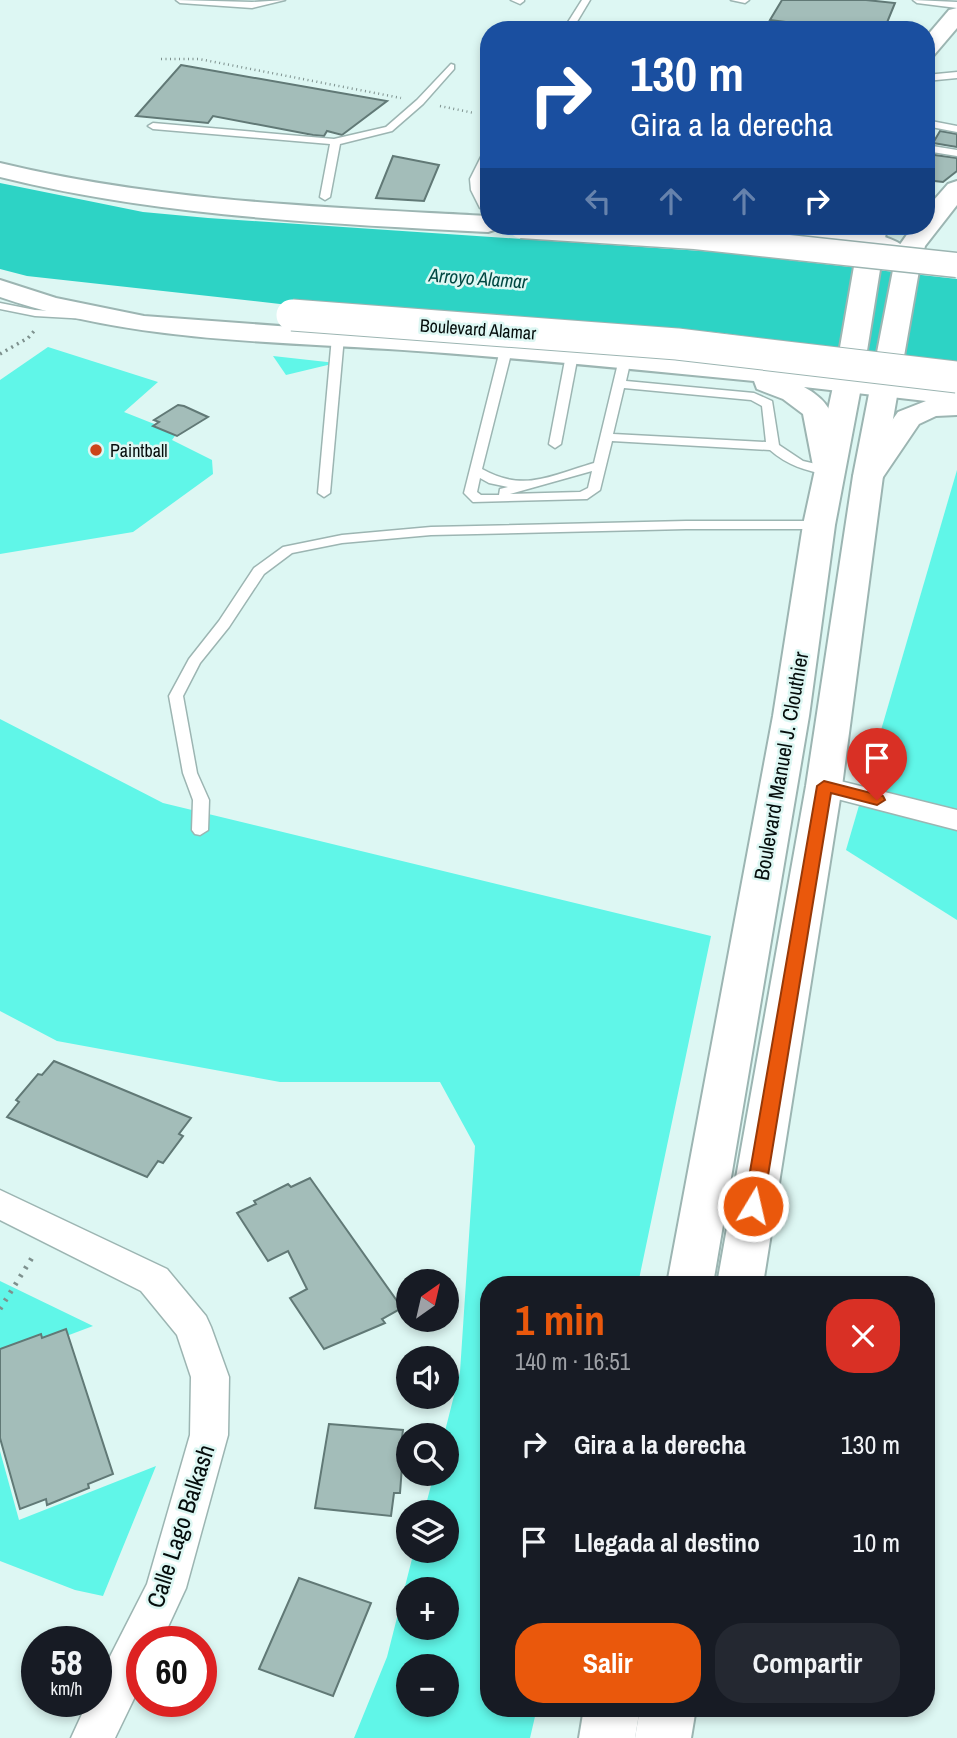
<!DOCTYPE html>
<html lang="es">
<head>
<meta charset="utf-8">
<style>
	:root { --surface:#171b24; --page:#242831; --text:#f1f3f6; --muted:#9ea1a6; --accent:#ea580c }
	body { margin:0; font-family:"Archivo Narrow",sans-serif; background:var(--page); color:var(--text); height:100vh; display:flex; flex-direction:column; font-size:26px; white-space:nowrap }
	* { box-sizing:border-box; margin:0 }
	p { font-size:23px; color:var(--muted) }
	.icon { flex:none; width:38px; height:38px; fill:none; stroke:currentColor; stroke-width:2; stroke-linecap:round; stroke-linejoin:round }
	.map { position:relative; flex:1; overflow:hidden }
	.details { position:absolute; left:480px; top:1276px; width:455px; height:441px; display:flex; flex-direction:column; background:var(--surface); border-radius:28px; box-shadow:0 4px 10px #0003 }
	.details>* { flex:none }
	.guide { position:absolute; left:480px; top:21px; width:455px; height:214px; border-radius:28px; box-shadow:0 4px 10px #0003; background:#1a4fa0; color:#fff; overflow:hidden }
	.needle { width:46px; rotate:34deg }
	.controls { position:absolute; left:396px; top:1269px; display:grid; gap:14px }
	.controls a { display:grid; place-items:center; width:63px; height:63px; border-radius:50%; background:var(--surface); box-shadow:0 4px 10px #0003; font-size:35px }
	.speed { position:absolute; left:21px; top:1626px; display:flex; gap:14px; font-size:35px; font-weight:700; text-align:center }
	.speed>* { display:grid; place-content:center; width:91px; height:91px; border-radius:50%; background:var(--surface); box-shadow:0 4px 10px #0003; line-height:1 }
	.speed small { font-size:18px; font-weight:400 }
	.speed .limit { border:10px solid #d22; background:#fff; color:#111 }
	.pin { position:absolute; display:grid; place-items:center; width:60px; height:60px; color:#fff; margin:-72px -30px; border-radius:50% 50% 50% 0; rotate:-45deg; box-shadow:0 0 7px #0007 }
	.pin .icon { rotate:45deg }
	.me { position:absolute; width:77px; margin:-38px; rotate:9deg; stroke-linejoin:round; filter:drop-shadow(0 0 5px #0008) }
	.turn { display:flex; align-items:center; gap:24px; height:147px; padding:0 35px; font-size:32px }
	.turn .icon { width:91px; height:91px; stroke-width:2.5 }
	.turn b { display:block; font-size:49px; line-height:60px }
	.lanes { display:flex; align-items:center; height:66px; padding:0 35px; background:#0003; justify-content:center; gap:35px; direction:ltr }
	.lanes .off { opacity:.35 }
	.round { display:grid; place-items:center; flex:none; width:74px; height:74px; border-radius:28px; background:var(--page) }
	.head { display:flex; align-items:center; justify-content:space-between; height:119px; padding:0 35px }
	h1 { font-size:42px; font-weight:700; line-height:52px; color:var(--accent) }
	.action { display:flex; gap:14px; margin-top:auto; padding:14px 35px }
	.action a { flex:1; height:80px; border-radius:28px; background:var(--accent); color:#fff; font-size:28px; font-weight:700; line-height:80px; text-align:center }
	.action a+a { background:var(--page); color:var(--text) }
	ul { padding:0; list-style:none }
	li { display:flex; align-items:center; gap:21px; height:98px; padding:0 35px }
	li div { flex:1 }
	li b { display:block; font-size:26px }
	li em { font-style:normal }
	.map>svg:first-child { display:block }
</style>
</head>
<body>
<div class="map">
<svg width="957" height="1738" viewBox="0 0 957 1738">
	<rect width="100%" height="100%" fill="#ddf7f3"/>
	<!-- green -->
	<g fill="#60f6e8" fill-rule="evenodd">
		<polygon points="48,347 158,382 124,412 177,433 172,440 212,460 213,474 133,532 0,554 0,380"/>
		<polygon points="273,356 336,363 286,375"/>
		<polygon points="957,470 957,920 846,850"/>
		<path d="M0,719L163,803L711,936L638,1284H488V1708H537L530,1738H354L387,1657L414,1551L446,1550V1512H424L434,1474H446V1435H444L460,1372L475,1146L440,1082H280L57,1041L0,1011ZM408,1589H446V1628H408ZM408,1666H446V1704H408Z"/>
		<polygon points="0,1281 93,1326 0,1361"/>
		<polygon points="0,1451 19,1520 156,1466 103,1596 75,1590 0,1561"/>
	</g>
	<!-- water -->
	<polygon fill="#2dd3c5" points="0,183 143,212 208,218 717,252 957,279 957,363 713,332 280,304 27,276 0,269"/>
	<!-- building -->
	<g fill="#a3bdb9" stroke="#617976" stroke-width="2">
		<polygon points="782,0 866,0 895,3 884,30 849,30 770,20"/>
		<polygon points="181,65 335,92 387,101 342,135 327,131 324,136 313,135 213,116 208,123 136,116"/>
		<polygon points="940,131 957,134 957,147 933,143"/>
		<polygon points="927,154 957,158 957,171 943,182 926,180"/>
		<polygon points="393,156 439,165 424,201 376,198"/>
		<polygon points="178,405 184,406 208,417 177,436 153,426 159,422 154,420"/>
		<polygon points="54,1061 191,1118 179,1134 183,1136 163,1163 158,1161 147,1177 7,1117 19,1102 16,1100 38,1074 42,1075"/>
		<polygon points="310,1178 402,1308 382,1319 385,1323 324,1349 290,1298 307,1289 288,1251 268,1261 237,1213 256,1204 254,1201 288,1184 291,1187"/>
		<polygon points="66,1329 113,1474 88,1484 89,1488 47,1505 46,1499 20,1509 0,1438 0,1349 41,1334 42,1338"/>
		<polygon points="329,1424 403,1430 400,1453 403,1453 400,1493 394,1493 391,1516 315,1508"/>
		<polygon points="299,1578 371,1603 333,1696 259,1669"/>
	</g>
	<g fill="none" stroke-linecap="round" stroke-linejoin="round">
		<defs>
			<g id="lane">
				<polygon points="176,0 252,2 285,0 252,8 180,3"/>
				<polygon points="511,0 524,0 524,1 520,4"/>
				<polygon points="582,0 590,0 572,30 563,30"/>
				<polygon points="731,0 749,0 745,3"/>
				<polygon points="913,0 957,2 957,8 917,3"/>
				<polygon points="451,64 454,65 454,69 423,104 392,131 340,144 330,197 325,200 320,197 330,144 153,129 148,126 153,123 334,139 386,127 417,100"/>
				<polygon points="957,72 957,78 926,81 926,75"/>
				<polygon points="926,120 957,126 957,132 926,126"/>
				<polygon points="926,145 957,150 957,156 926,151"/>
				<path d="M488,150C488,162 481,168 480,179C479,190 487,199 488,208H480L471,190L470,179L483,153Z"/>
				<polygon points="0,303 35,310 88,313 94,316 88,319 35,316 0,309"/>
				<polygon points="338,334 344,337 330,493 324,497 318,493 332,337"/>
				<path d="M506,347L512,350L482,469C524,493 552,475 594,463L619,359L625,356L631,359L626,381L754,393L772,401L779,445L803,461L833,468L835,471L829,475C806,471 787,465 770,450L612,441L600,490L587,499L473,502L464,493L500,350ZM624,388L751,400L762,406L766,442L613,434ZM592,471L588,488L580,492L510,494ZM480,478L489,483L508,487L500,489L499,495H481L477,492Z"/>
				<polygon points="572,352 578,355 561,444 555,448 549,444 566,355"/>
				<polygon points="686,521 819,521 825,525 819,529 686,529 431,535 342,543 292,553 264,574 229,627 200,663 183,696 197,773 209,800 208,830 200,835 195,834 192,830 193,800 183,773 169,696 189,659 219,621 254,568 283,547 342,535 431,527"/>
			</g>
			<g id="street">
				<polygon points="824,777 957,810 957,830 814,793 810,786 814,779"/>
				<polygon points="0,1190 167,1269 206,1316 211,1327 229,1377 228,1435 186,1588 161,1642 142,1642 142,1682 115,1738 71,1738 88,1701 96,1701 96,1684 147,1584 190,1435 191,1377 177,1335 141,1291 0,1220"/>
			</g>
			<g id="primary">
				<polygon points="957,8 957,28 934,55 926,57 926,37 949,10"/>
				<polygon points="957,181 957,205 925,246 920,265 883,476 842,786 763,1284 717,1284 806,786 853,476 894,265 899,246 913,226 926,226 926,209 948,184"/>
				<polygon points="861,226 887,226 862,382 835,525 809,716 713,1284 667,1284 773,716 803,525 834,382"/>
				<polygon points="584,1708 640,1708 635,1738 579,1738"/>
				<polygon points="640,1708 696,1708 691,1738 635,1738"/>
			</g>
			<g id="highway">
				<path d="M0,163C161,202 324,207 488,216V226H500L497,229L488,232C323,223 161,217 0,177Z"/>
				<path d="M704,226C750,224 858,222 897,242C906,247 915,257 920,265L916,271C894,276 887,257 867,248L717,234L708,231Z"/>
				<path d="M0,280L56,298L144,316L604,350L957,387V415L936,416L919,424L879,483L868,485L857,483L853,476L898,412L926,401L804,387C846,410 830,434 844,471L840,478L829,480L818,478L814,471L803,414L783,399L757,389L754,381C632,369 510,357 388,349C256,341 126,340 0,297Z"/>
			</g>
		</defs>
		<!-- lane casing -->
		<use href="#lane" stroke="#9cb5b2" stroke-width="3"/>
		<!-- street casing -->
		<use href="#street" stroke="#9cb5b2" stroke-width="3"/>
		<!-- primary casing -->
		<use href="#primary" stroke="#9cb5b2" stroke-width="4"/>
		<!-- highway casing -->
		<use href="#highway" stroke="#9cb5b2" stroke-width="4"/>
		<!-- path-far2 -->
		<g stroke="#7e918e" stroke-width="2.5" stroke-dasharray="1 3.5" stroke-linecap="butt">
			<polyline points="161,59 199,59 401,98"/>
			<polyline points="440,106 474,113"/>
		</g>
		<!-- path-far1 -->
		<polyline stroke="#7e918e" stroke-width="3.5" stroke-dasharray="2 4.5" stroke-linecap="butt" points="0,354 28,338 36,329"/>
		<!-- path -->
		<polyline stroke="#7e918e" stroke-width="5" stroke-dasharray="2.5 7" stroke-linecap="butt" points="0,1309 35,1253"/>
		<!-- lane -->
		<use href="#lane" fill="#fff" fill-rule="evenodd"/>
		<!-- street -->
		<use href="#street" fill="#fff" fill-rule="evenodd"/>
		<!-- primary -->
		<use href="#primary" fill="#fff" fill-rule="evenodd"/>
		<!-- highway -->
		<use href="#highway" fill="#fff" fill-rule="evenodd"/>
		<defs>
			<polyline id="highway-bridge-far1" points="521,226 695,237 957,265"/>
			<polyline id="highway-bridge" points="292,315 677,344 957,377"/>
		</defs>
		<!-- highway-bridge-far1 casing -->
		<use href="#highway-bridge-far1" stroke="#9cb5b2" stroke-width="27" stroke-linecap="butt"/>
		<!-- highway-bridge casing -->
		<use href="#highway-bridge" stroke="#9cb5b2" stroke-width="33" stroke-linecap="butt"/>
		<!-- highway-bridge-far1 -->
		<use href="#highway-bridge-far1" stroke="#fff" stroke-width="24"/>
		<!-- highway-bridge -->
		<use href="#highway-bridge" stroke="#fff" stroke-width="31"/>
	</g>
	<!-- route -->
	<polygon fill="#ea580c" stroke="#983908" stroke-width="2" points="824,781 883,796 885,800 877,805 831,793 763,1206 760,1211 753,1213 747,1211 744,1206 817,786"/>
	<!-- markers -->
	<circle fill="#cc441a" stroke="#ddf7f3" stroke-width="2.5" cx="96" cy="450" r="7"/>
	<g text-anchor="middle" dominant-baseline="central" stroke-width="5" stroke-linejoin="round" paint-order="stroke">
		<!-- far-street labels -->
		<g font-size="18" fill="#050d0c" stroke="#ddf7f3">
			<text transform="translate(478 329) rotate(4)">Boulevard Alamar</text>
		</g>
		<!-- far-poi labels -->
		<g font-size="18" fill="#050d0c" stroke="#ddf7f3" text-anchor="start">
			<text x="110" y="450">Paintball</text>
		</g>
		<!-- far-water labels -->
		<g font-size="19" font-style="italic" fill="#004842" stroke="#ddf7f3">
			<text transform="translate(478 278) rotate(4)">Arroyo Alamar</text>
		</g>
		<!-- street labels -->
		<g font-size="21" fill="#050d0c" stroke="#ddf7f3">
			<text transform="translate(781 766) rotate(-80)">Boulevard Manuel J. Clouthier</text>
		</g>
		<!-- near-street labels -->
		<g font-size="24" fill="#050d0c" stroke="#ddf7f3">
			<text transform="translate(180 1526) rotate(-72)">Calle Lago Balkash</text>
		</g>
	</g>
</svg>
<div class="controls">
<a><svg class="needle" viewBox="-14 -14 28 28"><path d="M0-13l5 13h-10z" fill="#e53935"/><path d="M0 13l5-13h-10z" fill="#9ea1a6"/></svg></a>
<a><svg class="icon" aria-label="sound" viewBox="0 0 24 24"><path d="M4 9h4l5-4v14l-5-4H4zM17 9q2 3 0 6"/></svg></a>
<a><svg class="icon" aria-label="search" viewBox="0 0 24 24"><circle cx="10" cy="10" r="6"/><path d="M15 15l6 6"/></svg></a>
<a><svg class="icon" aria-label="layers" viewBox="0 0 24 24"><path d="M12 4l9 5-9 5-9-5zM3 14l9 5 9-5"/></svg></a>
<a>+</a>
<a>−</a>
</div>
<div class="speed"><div>58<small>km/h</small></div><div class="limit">60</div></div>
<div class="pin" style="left:877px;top:800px;background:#d93025"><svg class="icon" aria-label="arrive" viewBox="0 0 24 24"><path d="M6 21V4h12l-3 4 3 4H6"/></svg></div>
<svg class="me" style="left:753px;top:1206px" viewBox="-20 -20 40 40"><circle r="17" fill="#ea580c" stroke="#fff" stroke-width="3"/><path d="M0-11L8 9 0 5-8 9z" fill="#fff"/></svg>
<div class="guide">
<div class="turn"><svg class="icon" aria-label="right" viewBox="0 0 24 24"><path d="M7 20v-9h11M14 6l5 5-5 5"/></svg><div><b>130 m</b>Gira a la derecha</div></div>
<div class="lanes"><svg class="icon off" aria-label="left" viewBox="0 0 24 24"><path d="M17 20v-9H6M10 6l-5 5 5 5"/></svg><svg class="icon off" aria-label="ahead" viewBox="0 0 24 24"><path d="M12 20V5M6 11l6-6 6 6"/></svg><svg class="icon off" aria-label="ahead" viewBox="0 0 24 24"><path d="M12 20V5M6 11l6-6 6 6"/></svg><svg class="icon" aria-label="right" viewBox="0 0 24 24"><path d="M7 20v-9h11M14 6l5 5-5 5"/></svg></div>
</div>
<section class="details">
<div class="head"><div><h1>1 min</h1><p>140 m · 16:51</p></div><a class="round" style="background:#d93025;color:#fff"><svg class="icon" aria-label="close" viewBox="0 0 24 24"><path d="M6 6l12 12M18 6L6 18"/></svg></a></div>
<ul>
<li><svg class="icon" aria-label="right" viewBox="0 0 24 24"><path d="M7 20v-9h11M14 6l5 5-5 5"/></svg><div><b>Gira a la derecha</b></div><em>130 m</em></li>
<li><svg class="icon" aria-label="arrive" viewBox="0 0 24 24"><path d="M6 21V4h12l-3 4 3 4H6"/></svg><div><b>Llegada al destino</b></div><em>10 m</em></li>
</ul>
<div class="action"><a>Salir</a><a>Compartir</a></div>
</section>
</div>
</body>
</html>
